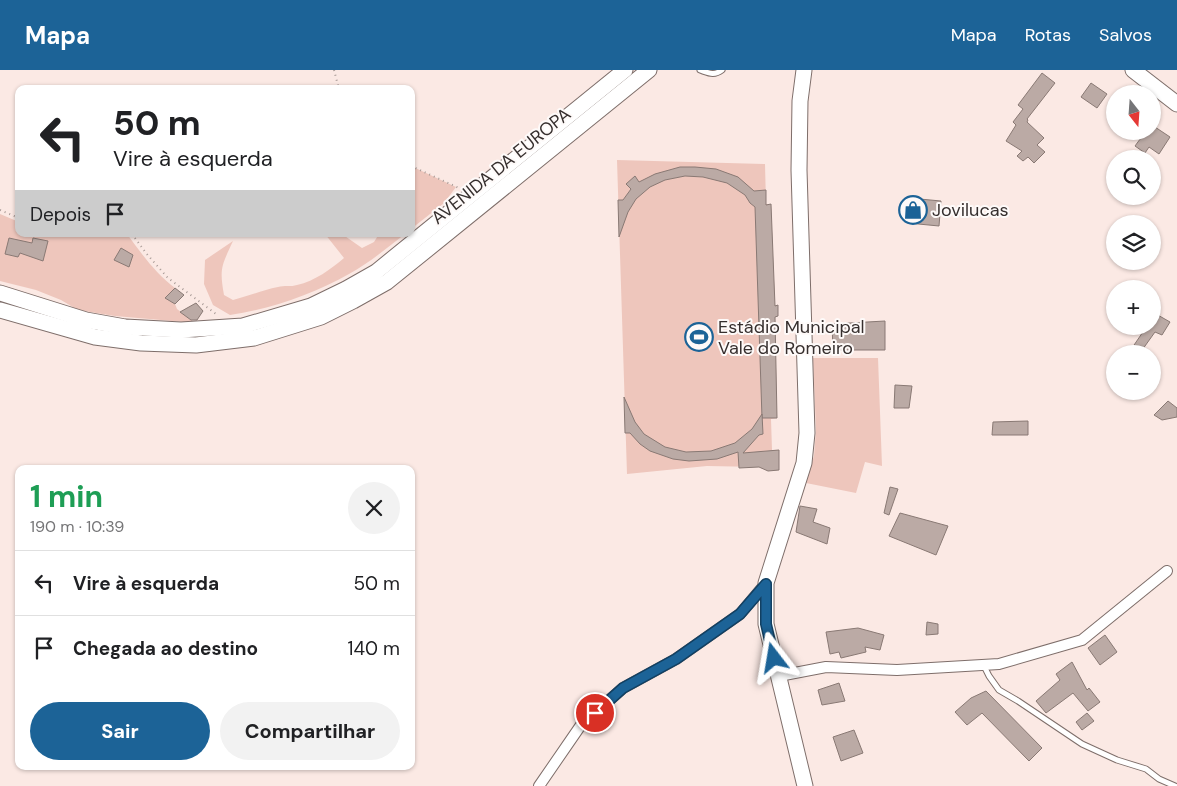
<!DOCTYPE html>
<html lang="pt">
<head>
<meta charset="utf-8">
<style>
	:root { --surface:#fff; --page:#f2f2f2; --text:#202124; --muted:#757577; --line:#e0e0e0; --accent:#1c6397 }
	body { margin:0; font-family:"DM Sans",sans-serif; background:var(--page); color:var(--text); height:100vh; display:flex; flex-direction:column; font-size:19px; white-space:nowrap }
	* { box-sizing:border-box; margin:0 }
	p { font-size:16px; color:var(--muted) }
	.icon { flex:none; width:28px; height:28px; fill:none; stroke:currentColor; stroke-width:2; stroke-linecap:round; stroke-linejoin:round }
	.map { position:relative; flex:1; overflow:hidden }
	.drawer { position:absolute; left:15px; top:395px; width:400px; height:305px; display:flex; flex-direction:column; background:var(--surface); border-radius:10px; box-shadow:0 1px 4px #0004 }
	.drawer>* { flex:none }
	.guide { position:absolute; left:15px; top:15px; width:400px; height:152px; border-radius:10px; box-shadow:0 1px 4px #0004; background:#fff; color:var(--text); overflow:hidden }
	.needle { width:32px; rotate:163deg }
	.controls { position:absolute; left:1106px; top:15px; display:grid; gap:10px }
	.controls a { display:grid; place-items:center; width:55px; height:55px; border-radius:50%; background:var(--surface); box-shadow:0 1px 4px #0004; font-size:25px }
	.pin { position:absolute; display:grid; place-items:center; width:42px; height:42px; color:#fff; margin:-21px; border:2px solid #fff; border-radius:50%; box-shadow:0 1px 5px #0007 }
	.me { position:absolute; width:55px; margin:-28px; rotate:346deg; stroke-linejoin:round; filter:drop-shadow(0 0 4px #0008) }
	.turn { display:flex; align-items:center; gap:18px; height:105px; padding:0 15px; font-size:22px }
	.turn .icon { width:65px; height:65px; stroke-width:2.5 }
	.turn b { display:block; font-size:35px; line-height:42px }
	.then { display:flex; align-items:center; height:48px; padding:0 15px; background:#0003; gap:10px; font-size:19px }
	.round { display:grid; place-items:center; flex:none; width:52px; height:52px; border-radius:26px; background:var(--page) }
	.headline { display:flex; align-items:center; justify-content:space-between; height:85px; padding:0 15px }
	h1 { font-size:30px; font-weight:700; line-height:38px; color:#1e9e55 }
	.cta { display:flex; gap:10px; margin-top:auto; padding:10px 15px }
	.cta a { flex:1; height:58px; border-radius:30px; background:var(--accent); color:#fff; font-size:20px; font-weight:700; line-height:58px; text-align:center }
	.cta a+a { background:var(--page); color:var(--text) }
	ul { padding:0; list-style:none }
	li { display:flex; align-items:center; gap:15px; height:65px; padding:0 15px; border-top:1px solid var(--line) }
	li div { flex:1 }
	li b { display:block; font-size:19px }
	li em { font-style:normal }
	header { display:flex; align-items:center; gap:30px; box-sizing:border-box; height:70px; padding:0 25px; background:var(--accent); color:#fff }
	header strong { font-size:24px }
	nav { display:flex; gap:28px; margin-inline-start:auto; font-size:18px }
	.map>svg:first-child { display:block }
</style>
</head>
<body>
<header>
<strong>Mapa</strong>
<nav><a>Mapa</a><a>Rotas</a><a>Salvos</a></nav>
</header>
<div class="map">
<svg width="1177" height="716" viewBox="0 0 1177 716">
	<rect width="100%" height="100%" fill="#fbe9e4"/>
	<!-- green -->
	<g fill="#eec6bc">
		<polygon points="617,90 765,94 766,134 771,134 775,235 778,235 778,246 775,247 777,348 771,349 772,380 779,380 779,400 768,401 760,397 707,396 627,404"/>
		<polygon points="411,96 456,117 444,133 411,159"/>
		<path d="M0,144L19,152V164H127C141,183 155,203 175,218L166,228L175,234L177,239L195,253L115,246L78,240L61,230L36,220L0,211Z"/>
		<path d="M325,164H342L362,178L374,172L379,164H405C387,178 369,193 349,204C313,224 271,239 230,245L213,235L204,214L205,190L233,171C222,195 219,198 224,225L233,230C249,226 263,220 278,217C284,215 291,217 297,215C315,211 331,199 344,188Z"/>
		<polygon points="813,288 878,288 882,396 865,392 856,423 806,413 814,386 816,360"/>
	</g>
	<!-- building -->
	<g fill="#bbaaa5" stroke="#897974">
		<polygon points="1042,3 1055,13 1027,49 1028,50 1027,52 1044,68 1037,75 1045,82 1034,93 1028,87 1023,91 1017,86 1022,81 1006,71 1016,55 1013,52 1023,39 1018,35"/>
		<polygon points="1091,13 1107,24 1097,38 1081,27"/>
		<polygon points="1152,55 1170,67 1159,84 1149,77 1145,83 1135,76 1146,61 1152,61"/>
		<polygon points="680,97 695,97 716,99 738,107 754,121 766,120 766,135 771,134 775,236 778,235 778,246 775,247 777,348 762,348 755,137 750,133 745,125 727,113 703,107 685,106 665,110 650,117 636,129 628,142 619,167 618,130 623,130 631,119 626,114 635,106 639,112 655,104"/>
		<polygon points="909,128 941,131 939,156 908,153"/>
		<polygon points="9,168 32,173 33,168 48,171 43,191 20,183 18,187 5,184"/>
		<polygon points="121,178 133,185 129,197 114,190"/>
		<polygon points="175,218 184,225 175,234 165,228"/>
		<polygon points="196,233 203,241 197,250 191,250 180,242"/>
		<polygon points="1156,244 1170,252 1162,265 1155,262 1140,283 1132,278 1147,256 1152,256 1152,249"/>
		<polygon points="885,251 885,280 833,280 832,254"/>
		<polygon points="895,315 912,316 909,338 894,338"/>
		<polygon points="624,327 635,352 644,364 665,377 686,382 711,381 735,373 752,359 762,344 763,364 759,365 743,383 779,380 779,400 768,401 759,397 739,398 738,382 717,389 689,391 673,389 650,381 640,374 630,363 625,363"/>
		<polygon points="1168,331 1177,338 1177,347 1162,350 1154,345"/>
		<polygon points="1028,351 1028,365 992,365 993,352"/>
		<polygon points="890,417 898,419 889,445 884,443"/>
		<polygon points="800,436 817,439 813,452 830,458 827,474 796,462"/>
		<polygon points="900,443 948,456 936,485 889,466"/>
		<polygon points="927,552 938,554 938,564 926,565"/>
		<polygon points="858,558 884,565 880,580 865,577 866,582 841,588 839,582 830,584 826,562"/>
		<polygon points="1105,565 1117,582 1100,595 1088,578"/>
		<polygon points="1072,592 1087,620 1089,618 1100,632 1088,641 1073,623 1046,643 1036,631 1060,610 1056,604"/>
		<polygon points="839,613 845,631 822,635 818,620"/>
		<polygon points="986,621 1042,678 1029,691 982,643 967,655 955,642 971,628"/>
		<polygon points="1087,643 1094,651 1082,660 1076,652"/>
		<polygon points="854,660 863,683 841,691 833,667"/>
	</g>
	<g fill="none" stroke-linecap="round" stroke-linejoin="round">
		<defs>
			<g id="lane">
				<path d="M700,0C709,3 714,6 722,0"/>
				<polyline points="984,596 989,606 999,620 1018,631 1082,674 1117,690 1146,699 1159,709 1175,716"/>
			</g>
			<g id="street">
				<polyline points="779,606 826,597 897,600 999,594 1082,570 1167,501"/>
				<polyline points="539,716 581,655 623,618 676,589 740,544 766,513"/>
			</g>
			<g id="primary">
				<polyline points="804,0 800,31 799,100 807,363 804,393 766,513 766,554 805,716"/>
				<polyline points="1133,0 1177,34"/>
				<polyline points="0,223 86,250 125,257 181,260 243,256 311,236 346,219 376,202 625,0"/>
				<polyline points="0,240 95,267 141,273 196,275 254,268 321,247 353,231 387,212 649,0"/>
			</g>
		</defs>
		<!-- lane casing -->
		<use href="#lane" stroke="#7e6e6a" stroke-width="7"/>
		<!-- street casing -->
		<use href="#street" stroke="#7e6e6a" stroke-width="12"/>
		<!-- primary casing -->
		<use href="#primary" stroke="#7e6e6a" stroke-width="17"/>
		<!-- path -->
		<g stroke="#a89b97" stroke-width="2" stroke-dasharray="1 4" stroke-linecap="butt">
			<polyline points="334,0 339,19"/>
			<polyline points="411,96 459,118"/>
			<polyline points="0,140 19,148"/>
			<polyline points="132,164 146,183 168,208 216,244"/>
		</g>
		<!-- lane -->
		<use href="#lane" stroke="#fff" stroke-width="5"/>
		<!-- street -->
		<use href="#street" stroke="#fff" stroke-width="10"/>
		<!-- primary -->
		<use href="#primary" stroke="#fff" stroke-width="15"/>
	</g>
	<g fill="none" stroke-linecap="round" stroke-linejoin="round">
		<defs>
			<polyline id="route" points="595,643 623,618 676,589 740,544 766,514 766,554 774,588"/>
		</defs>
		<!-- route casing -->
		<use href="#route" stroke="#124062" stroke-width="12"/>
		<!-- route -->
		<use href="#route" stroke="#1c6397" stroke-width="9"/>
	</g>
	<!-- icons -->
	<defs>
		<symbol id="shop-ring" viewBox="-11 -11 22 22"><circle r="9.5" fill="#fefaf9" stroke="#1c6397" stroke-width="1.5"/><path d="M-5-2.5h2.3a2.7 3.5 0 0 1 5.4 0H5L5.5 6h-11ZM-1.5-2.5h3a1.5 2.3 0 0 0-3 0Z" fill="#1c6397"/></symbol>
		<symbol id="stadium-ring" viewBox="-11 -11 22 22"><circle r="9.5" fill="#fefaf9" stroke="#1c6397" stroke-width="1.5"/><path d="M0-5a6.5 5 0 1 0 0 10a6.5 5 0 1 0 0-10ZM-3.5-1.8h7v3.6h-7Z" fill="#1c6397"/></symbol>
	</defs>
	<g fill-rule="evenodd">
		<use href="#shop-ring" x="897" y="124" width="32" height="32"/>
		<use href="#stadium-ring" x="683" y="251" width="32" height="32"/>
	</g>
	<g text-anchor="middle" dominant-baseline="central" stroke-width="4" stroke-linejoin="round" paint-order="stroke">
		<!-- street labels -->
		<g font-size="18" fill="#362f2e" stroke="#fefaf9">
			<text transform="translate(501 96) rotate(-39)">AVENIDA DA EUROPA</text>
		</g>
		<!-- poi labels -->
		<g font-size="18" fill="#362f2e" stroke="#fefaf9" text-anchor="start">
			<text x="932" y="140">Jovilucas</text>
			<text x="718" y="257">Estádio Municipal<tspan x="718" dy="21">Vale do Romeiro</tspan></text>
		</g>
	</g>
</svg>
<div class="controls">
<a><svg class="needle" viewBox="-14 -14 28 28"><path d="M0-13l5 13h-10z" fill="#e53935"/><path d="M0 13l5-13h-10z" fill="#757577"/></svg></a>
<a><svg class="icon" aria-label="search" viewBox="0 0 24 24"><circle cx="10" cy="10" r="6"/><path d="M15 15l6 6"/></svg></a>
<a><svg class="icon" aria-label="layers" viewBox="0 0 24 24"><path d="M12 4l9 5-9 5-9-5zM3 14l9 5 9-5"/></svg></a>
<a>+</a>
<a>−</a>
</div>
<div class="pin" style="left:595px;top:643px;background:#d93025"><svg class="icon" aria-label="arrive" viewBox="0 0 24 24"><path d="M6 21V4h12l-3 4 3 4H6"/></svg></div>
<svg class="me" style="left:774px;top:588px" viewBox="-20 -20 40 40"><path d="M0-17L14 15 0 8-14 15z" fill="#1c6397" stroke="#fff" stroke-width="4"/></svg>
<div class="guide">
<div class="turn"><svg class="icon" aria-label="left" viewBox="0 0 24 24"><path d="M17 20v-9H6M10 6l-5 5 5 5"/></svg><div><b>50 m</b>Vire à esquerda</div></div>
<div class="then">Depois<svg class="icon" aria-label="arrive" viewBox="0 0 24 24"><path d="M6 21V4h12l-3 4 3 4H6"/></svg></div>
</div>
<section class="drawer">
<div class="headline"><div><h1>1 min</h1><p>190 m · 10:39</p></div><a class="round"><svg class="icon" aria-label="close" viewBox="0 0 24 24"><path d="M6 6l12 12M18 6L6 18"/></svg></a></div>
<ul>
<li><svg class="icon" aria-label="left" viewBox="0 0 24 24"><path d="M17 20v-9H6M10 6l-5 5 5 5"/></svg><div><b>Vire à esquerda</b></div><em>50 m</em></li>
<li><svg class="icon" aria-label="arrive" viewBox="0 0 24 24"><path d="M6 21V4h12l-3 4 3 4H6"/></svg><div><b>Chegada ao destino</b></div><em>140 m</em></li>
</ul>
<div class="cta"><a>Sair</a><a>Compartilhar</a></div>
</section>
</div>
</body>
</html>
